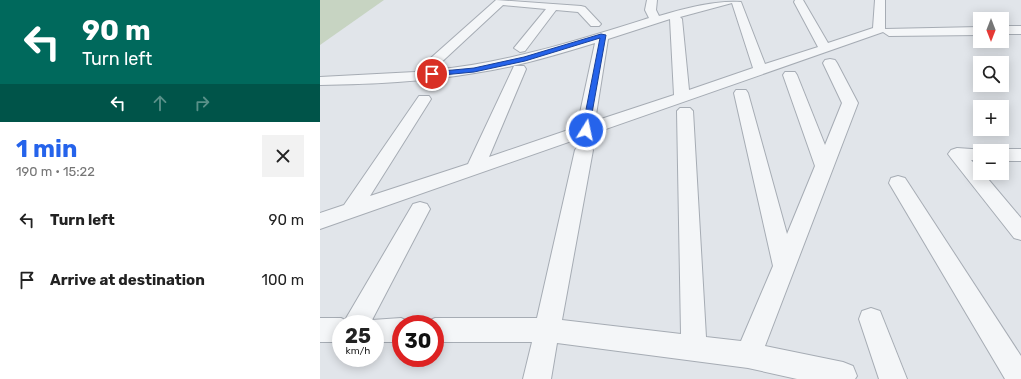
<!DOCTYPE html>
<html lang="en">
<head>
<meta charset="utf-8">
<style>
	:root { --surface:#fff; --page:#f2f2f2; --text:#222; --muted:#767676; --accent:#2563eb }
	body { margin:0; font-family:Rubik,sans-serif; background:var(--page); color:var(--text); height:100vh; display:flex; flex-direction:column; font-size:15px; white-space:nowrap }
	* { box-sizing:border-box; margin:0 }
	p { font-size:13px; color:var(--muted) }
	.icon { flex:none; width:22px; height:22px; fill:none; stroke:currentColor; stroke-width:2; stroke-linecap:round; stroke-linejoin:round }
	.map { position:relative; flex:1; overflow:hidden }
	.details { display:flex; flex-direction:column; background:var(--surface); width:320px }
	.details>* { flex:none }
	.banner { background:#00695c; color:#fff; overflow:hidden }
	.needle { width:26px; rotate:180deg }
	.tools { position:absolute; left:653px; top:12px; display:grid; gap:8px }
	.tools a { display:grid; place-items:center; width:36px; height:36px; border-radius:0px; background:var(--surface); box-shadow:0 2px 10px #0003; font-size:20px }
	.speed { position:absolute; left:12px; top:315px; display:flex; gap:8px; font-size:20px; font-weight:700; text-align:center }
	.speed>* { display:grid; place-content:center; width:52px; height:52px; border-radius:50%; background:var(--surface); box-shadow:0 2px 10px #0003; line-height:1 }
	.speed small { font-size:10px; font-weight:400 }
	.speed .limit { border:6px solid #d22; background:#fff; color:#111 }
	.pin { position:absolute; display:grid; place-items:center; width:34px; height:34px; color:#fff; margin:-17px; border:2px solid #fff; border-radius:50%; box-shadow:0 1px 4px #0007 }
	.me { position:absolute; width:44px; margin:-22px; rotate:10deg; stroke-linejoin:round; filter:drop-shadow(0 0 3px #0008) }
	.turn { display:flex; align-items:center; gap:14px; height:84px; padding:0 16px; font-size:18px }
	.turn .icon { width:52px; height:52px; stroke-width:2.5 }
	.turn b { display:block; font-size:28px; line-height:34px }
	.lanes { display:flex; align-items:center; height:38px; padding:0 16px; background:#0003; justify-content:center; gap:20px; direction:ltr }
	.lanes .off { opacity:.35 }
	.round { display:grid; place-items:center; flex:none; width:42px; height:42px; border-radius:0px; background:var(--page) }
	.overview { display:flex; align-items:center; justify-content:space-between; height:68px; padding:0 16px }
	h1 { font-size:24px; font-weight:700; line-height:30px; color:var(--accent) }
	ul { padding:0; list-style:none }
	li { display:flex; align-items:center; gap:12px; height:60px; padding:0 16px }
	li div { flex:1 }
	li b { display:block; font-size:15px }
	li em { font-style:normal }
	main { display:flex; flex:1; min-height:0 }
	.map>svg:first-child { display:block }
</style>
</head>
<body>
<main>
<section class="details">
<div class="banner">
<div class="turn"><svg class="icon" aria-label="left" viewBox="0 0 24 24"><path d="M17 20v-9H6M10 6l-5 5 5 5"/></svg><div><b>90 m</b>Turn left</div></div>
<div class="lanes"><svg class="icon" aria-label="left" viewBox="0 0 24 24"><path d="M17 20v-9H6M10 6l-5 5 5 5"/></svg><svg class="icon off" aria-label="ahead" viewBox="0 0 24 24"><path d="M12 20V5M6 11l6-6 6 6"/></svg><svg class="icon off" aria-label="right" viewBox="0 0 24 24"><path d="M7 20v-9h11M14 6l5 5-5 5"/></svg></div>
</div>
<div class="overview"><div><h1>1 min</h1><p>190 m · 15:22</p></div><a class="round"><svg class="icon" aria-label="close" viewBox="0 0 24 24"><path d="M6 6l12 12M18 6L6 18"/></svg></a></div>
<ul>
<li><svg class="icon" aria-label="left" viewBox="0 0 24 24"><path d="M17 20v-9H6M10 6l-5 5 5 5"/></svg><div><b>Turn left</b></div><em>90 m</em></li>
<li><svg class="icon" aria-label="arrive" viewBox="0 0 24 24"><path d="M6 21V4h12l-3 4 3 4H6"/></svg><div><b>Arrive at destination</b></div><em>100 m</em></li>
</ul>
</section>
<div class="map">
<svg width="701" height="379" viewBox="0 0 701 379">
	<rect width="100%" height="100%" fill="#e1e5ea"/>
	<!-- green -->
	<polygon fill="#c7d4c2" points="0,0 64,0 0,45"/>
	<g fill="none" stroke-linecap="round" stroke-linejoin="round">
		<defs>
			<g id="minor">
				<path d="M176,0L261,6L265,7L281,24L279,26H271L258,12L236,10L205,51L200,52L194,48L226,9L183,5L113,70C188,63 258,40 329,18L325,10L327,0H337L336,10L339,16C365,8 397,0 421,2L445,64L498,47L474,2L475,0H483L508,43L553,28L555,0H565V29L660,27V35L569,36L563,32L0,229V213L24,205L99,96H109L111,99L50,196L148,164L194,66H204L206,69L169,157L257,127L275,43C236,55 196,67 155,73C103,82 52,84 0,85V77L95,72ZM412,3L433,68L369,90L362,19L360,17ZM350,19L354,95L275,121L288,39Z"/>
				<rect x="682" y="26" width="19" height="8"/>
				<polygon points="510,59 515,60 517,63 538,103 445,346 523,362 533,366 537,376 535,379 477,379 428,368 237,343 231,379 203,379 212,342 115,342 115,324 105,324 106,322 115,318 217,318 255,150 258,146 264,144 270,146 273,150 242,320 361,334 357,111 360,108 370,108 373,111 386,337 421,341 453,266 414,93 416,90 426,90 428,93 467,234 495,166 463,75 465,72 475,72 477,75 505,145 522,103 503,63 505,60"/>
				<polygon points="637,148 666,150 660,151 660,160 651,160 660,170 660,173 663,173 701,218 701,240 694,238 631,158 628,154 631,150"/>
				<polygon points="682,149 701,149 701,161 682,161 682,151 676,151"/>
				<polygon points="578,176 585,178 701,356 701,379 685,379 569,183 571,178"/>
				<polygon points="100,202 107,204 110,209 52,320 81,318 90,322 91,324 81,324 81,342 55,342 55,324 21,324 21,342 0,342 0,318 21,318 25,320 93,204"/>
				<polygon points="551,308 560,311 587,379 559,379 539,319 542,311"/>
			</g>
		</defs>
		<!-- minor casing -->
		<use href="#minor" stroke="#a6acb4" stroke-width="2"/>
		<!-- minor -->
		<use href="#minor" fill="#f4f6f8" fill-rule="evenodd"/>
	</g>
	<!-- route -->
	<polygon fill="#2563eb" stroke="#184099" points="281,34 286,35 269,130 266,132 262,130 280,38 205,61 154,72 112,76 109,74 112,72 154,68 204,57"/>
</svg>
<div class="tools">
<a><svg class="needle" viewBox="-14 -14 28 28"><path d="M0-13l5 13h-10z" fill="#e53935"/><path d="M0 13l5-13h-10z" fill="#767676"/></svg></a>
<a><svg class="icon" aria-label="search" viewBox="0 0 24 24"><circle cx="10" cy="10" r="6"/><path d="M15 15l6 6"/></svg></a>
<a>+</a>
<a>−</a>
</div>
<div class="speed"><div>25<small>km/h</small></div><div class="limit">30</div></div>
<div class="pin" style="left:112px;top:74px;background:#d93025"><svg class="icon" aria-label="arrive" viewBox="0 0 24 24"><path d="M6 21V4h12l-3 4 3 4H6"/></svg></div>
<svg class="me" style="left:266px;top:130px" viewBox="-20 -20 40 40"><circle r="17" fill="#2563eb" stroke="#fff" stroke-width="3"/><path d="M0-11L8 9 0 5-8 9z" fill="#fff"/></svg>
</div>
</main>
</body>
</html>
